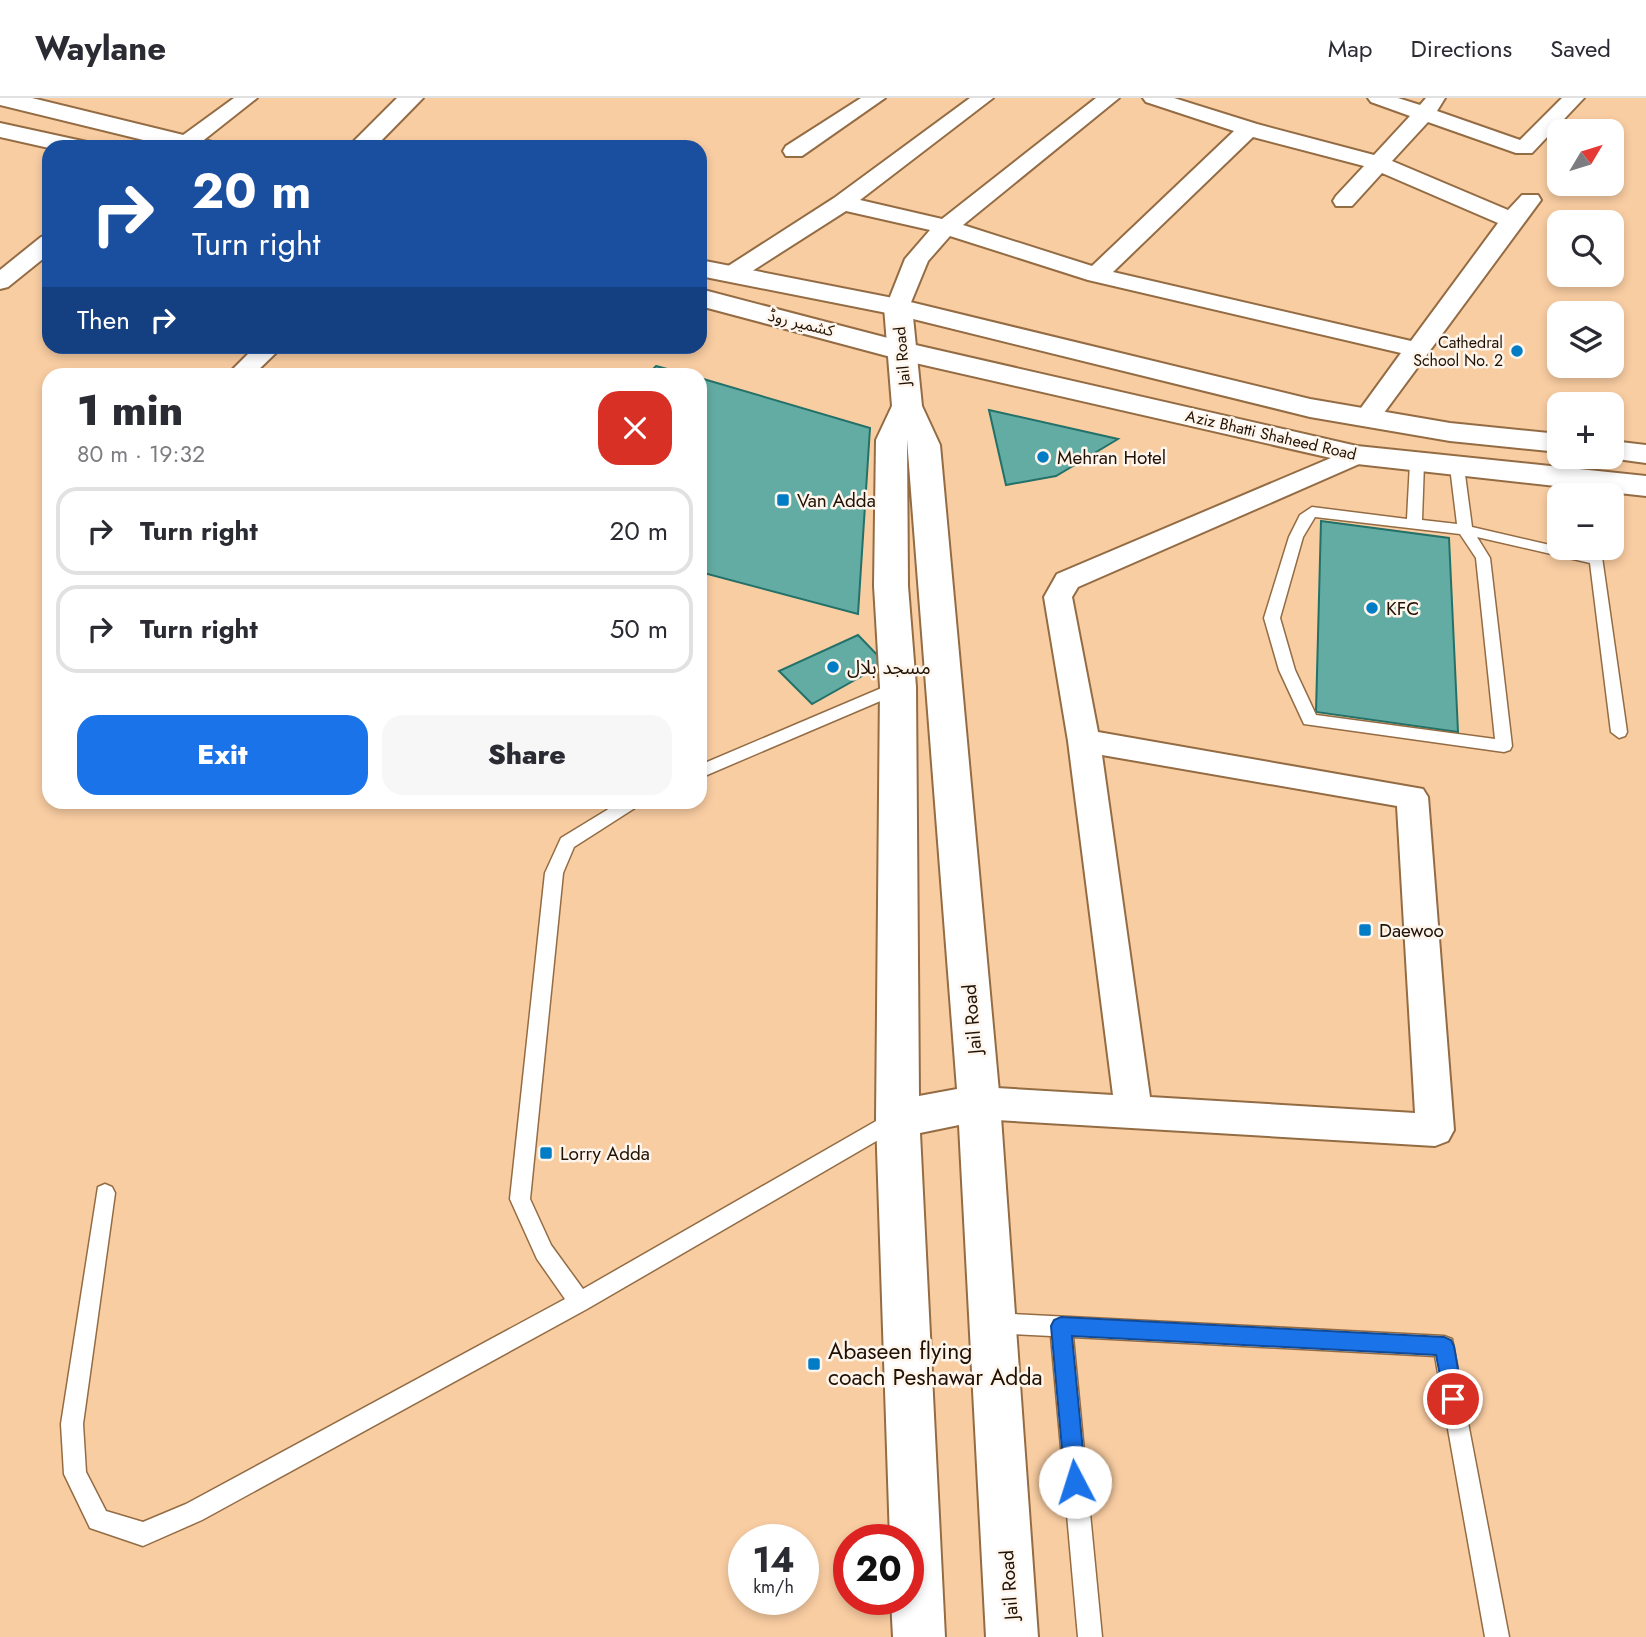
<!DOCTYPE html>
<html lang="en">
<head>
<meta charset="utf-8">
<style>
	:root { --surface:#fff; --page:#f7f7f7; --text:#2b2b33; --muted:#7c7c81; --line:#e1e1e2; --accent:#1a73e8 }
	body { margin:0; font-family:Jost,"Noto Sans Arabic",sans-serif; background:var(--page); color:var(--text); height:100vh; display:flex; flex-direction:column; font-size:26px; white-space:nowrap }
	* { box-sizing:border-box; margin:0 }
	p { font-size:23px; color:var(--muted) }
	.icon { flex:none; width:38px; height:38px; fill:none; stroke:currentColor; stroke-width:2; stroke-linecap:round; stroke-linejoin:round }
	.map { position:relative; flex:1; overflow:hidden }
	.details { position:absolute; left:42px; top:270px; width:665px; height:441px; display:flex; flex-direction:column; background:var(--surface); border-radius:21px; box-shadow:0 4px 10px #0003 }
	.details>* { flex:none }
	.top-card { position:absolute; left:42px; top:42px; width:665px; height:214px; border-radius:21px; box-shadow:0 4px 10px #0003; background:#1a4fa0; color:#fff; overflow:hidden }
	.needle { width:46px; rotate:52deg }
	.tools { position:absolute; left:1547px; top:21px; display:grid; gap:14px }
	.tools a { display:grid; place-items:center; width:77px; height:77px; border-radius:14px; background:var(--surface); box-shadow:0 4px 10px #0003; font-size:35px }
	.speed { position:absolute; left:728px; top:1426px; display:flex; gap:14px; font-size:35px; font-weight:700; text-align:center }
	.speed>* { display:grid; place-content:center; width:91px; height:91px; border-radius:50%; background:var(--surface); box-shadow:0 4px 10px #0003; line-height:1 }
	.speed small { font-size:18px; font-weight:400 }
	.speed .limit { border:10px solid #d22; background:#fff; color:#111 }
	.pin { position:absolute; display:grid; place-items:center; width:60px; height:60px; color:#fff; margin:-30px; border:4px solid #fff; border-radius:50%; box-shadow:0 2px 7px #0007 }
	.me { position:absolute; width:77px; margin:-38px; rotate:355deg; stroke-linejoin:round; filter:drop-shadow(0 0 5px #0008) }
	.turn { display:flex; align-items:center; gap:24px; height:147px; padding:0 35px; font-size:32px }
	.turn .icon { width:91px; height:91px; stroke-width:2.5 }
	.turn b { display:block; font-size:49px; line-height:60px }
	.then { display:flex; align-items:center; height:66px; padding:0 35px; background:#0003; gap:14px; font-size:26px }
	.round { display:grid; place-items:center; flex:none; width:74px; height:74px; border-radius:21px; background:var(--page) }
	.head { display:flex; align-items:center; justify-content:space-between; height:119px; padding:0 35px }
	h1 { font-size:42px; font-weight:800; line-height:52px }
	.primary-button { display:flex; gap:14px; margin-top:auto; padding:14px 35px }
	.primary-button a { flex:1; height:80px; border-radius:21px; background:var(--accent); color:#fff; font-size:28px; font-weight:800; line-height:80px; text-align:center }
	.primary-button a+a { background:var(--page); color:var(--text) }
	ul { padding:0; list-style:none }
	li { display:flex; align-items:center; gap:21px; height:88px; margin:0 14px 10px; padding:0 21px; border:4px solid var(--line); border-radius:21px }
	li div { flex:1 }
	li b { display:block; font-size:26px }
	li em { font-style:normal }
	header { display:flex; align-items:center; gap:42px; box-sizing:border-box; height:98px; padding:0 35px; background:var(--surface); border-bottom:2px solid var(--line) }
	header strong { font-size:33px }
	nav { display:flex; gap:38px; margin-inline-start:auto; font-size:24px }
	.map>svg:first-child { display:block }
</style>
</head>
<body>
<header>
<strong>Waylane</strong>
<nav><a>Map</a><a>Directions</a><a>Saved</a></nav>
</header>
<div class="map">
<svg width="1646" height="1539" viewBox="0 0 1646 1539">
	<rect width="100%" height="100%" fill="#f9cda2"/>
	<!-- building -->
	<g fill="#63aca3" stroke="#237169" stroke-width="2">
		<polygon points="656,268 686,276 648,276"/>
		<polygon points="700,280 870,330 858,516 700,474"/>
		<polygon points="989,312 1118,341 1056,378 1006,387"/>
		<polygon points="1321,423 1449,440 1458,634 1316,614"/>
		<polygon points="858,537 885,565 812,606 779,573"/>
	</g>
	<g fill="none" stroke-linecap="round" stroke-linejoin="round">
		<defs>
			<g id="lane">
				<path d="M1417,361L1424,365L1422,422L1457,426L1450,369L1457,365L1464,369L1472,429L1602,459L1627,634L1625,638L1619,640L1611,634L1590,465L1477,439L1490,460L1512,648L1510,652L1504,654L1304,626L1279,572L1264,520L1289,439L1300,417L1312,409L1407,421L1410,365ZM1315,419L1460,436L1476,460L1495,641L1316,617L1295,572L1280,520L1303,439Z"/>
				<polygon points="898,583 906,589 904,593 700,680 700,667"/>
				<polygon points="620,704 640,704 638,708 574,749 563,775 530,1101 551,1147 583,1191 890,1015 897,1013 904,1015 907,1021 904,1027 587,1211 202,1422 143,1448 90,1430 64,1376 61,1326 98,1089 105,1086 112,1089 115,1095 83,1326 86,1374 106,1413 143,1424 186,1406 565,1201 537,1161 510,1101 545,775 561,740"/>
				<polygon points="993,1215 1444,1238 1452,1241 1509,1539 1485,1539 1435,1258 1073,1239 1102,1539 1078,1539 1051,1238 993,1235 985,1232 982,1225 985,1218"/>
			</g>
			<g id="street">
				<polygon points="234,0 257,0 195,49 179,49 176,45 179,40"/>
				<polygon points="861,0 885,0 802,58 786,58 783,53 786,48"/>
				<path d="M970,0H993L860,102L942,121L1096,0H1119L963,127L1092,168L1234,33L1146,4L1143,0H1174L1257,26L1374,57L1410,18L1371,4L1368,0H1398L1420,7L1426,0H1445L1437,13L1520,42L1562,0H1584L1532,55H1516L1428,24L1392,63L1508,112L1522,97H1538L1541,102L1375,327H1357L1353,321L1401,255L1088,182L950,138L928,163L907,214H889L886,209L905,161L930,132L846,113L738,182H722L718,177L722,172L834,100ZM1253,39L1364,68L1336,98L1333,103L1336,108H1352L1382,75L1498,125L1411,243L1113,174Z"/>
				<polygon points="49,137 49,156 8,189 0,191 0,172 41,139"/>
				<polygon points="256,248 283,248 254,276 228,276"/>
				<path d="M1357,349L1366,351L1370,357L1366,363L1078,489L1072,499L1098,634L1423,691L1428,699L1454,1032L1448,1043L1435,1048L979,1021L966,1016L960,1005L966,994L979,989L1113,997L1068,643L1044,499L1057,476ZM1102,657L1397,708L1415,1015L1150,999Z"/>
			</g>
			<g id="secondary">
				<polygon points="397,0 423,0 375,49 348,49"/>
				<path d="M898,201L908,203L912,209L922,308L940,347L1000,1005L1038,1539H986L959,1027L920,1035L945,1539H893L891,1502H908V1442H890L876,1021L880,589L874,488L876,342L892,308L884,209L888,203ZM907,341L957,991L919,998L916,589L908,488Z"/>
			</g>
			<g id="primary">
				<polygon points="0,0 32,0 212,44 216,49 172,49 0,7"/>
				<polygon points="0,25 87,44 91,49 49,50 0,39"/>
				<polygon points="700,162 898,201 1310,301 1450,325 1559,336 1559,354 1450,343 1310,319 897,217 700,178"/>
				<polygon points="700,191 907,245 1357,348 1646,378 1646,398 1357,366 902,262 700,208"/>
				<polygon points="1612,343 1646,347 1646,365 1602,359 1612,359"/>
			</g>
		</defs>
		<!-- lane casing -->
		<use href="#lane" stroke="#946c44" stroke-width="3"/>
		<!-- street casing -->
		<use href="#street" stroke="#946c44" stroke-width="4"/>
		<!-- secondary casing -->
		<use href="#secondary" stroke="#946c44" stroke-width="4"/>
		<!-- primary casing -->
		<use href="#primary" stroke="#946c44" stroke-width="4"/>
		<!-- lane -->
		<use href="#lane" fill="#fff" fill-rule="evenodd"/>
		<!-- street -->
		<use href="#street" fill="#fff" fill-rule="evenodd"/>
		<!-- secondary -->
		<use href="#secondary" fill="#fff" fill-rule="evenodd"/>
		<!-- primary -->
		<use href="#primary" fill="#fff" fill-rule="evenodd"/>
	</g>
	<!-- route -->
	<polygon fill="#1a73e8" stroke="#114b97" stroke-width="2" points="1061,1219 1444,1239 1451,1242 1454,1248 1463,1301 1460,1308 1453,1311 1446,1308 1436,1257 1072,1238 1086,1384 1083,1391 1075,1394 1068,1391 1065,1384 1051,1228 1054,1222"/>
	<!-- markers -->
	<g fill="#027cc5" stroke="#fef5ec" stroke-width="2.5">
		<circle cx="1517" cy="253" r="7"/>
		<circle cx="1043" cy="359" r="7"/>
		<rect x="776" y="395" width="14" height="14" rx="3.5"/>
		<circle cx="1372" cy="510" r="7"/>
		<circle cx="833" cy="569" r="7"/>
		<rect x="1358" y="825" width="14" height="14" rx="3.5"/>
		<rect x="539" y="1048" width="14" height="14" rx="3.5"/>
		<rect x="807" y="1259" width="14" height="14" rx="3.5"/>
	</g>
	<g text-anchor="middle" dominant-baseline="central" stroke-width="5" stroke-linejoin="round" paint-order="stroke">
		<!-- far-street labels -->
		<g font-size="16" fill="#211203" stroke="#fef5ec">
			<text transform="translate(801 225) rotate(14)">کشمیر روڈ</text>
			<text transform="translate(902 258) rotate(-95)">Jail Road</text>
			<text transform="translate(1271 337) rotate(13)">Aziz Bhatti Shaheed Road</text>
		</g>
		<!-- far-poi labels -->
		<g font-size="16" fill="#211203" stroke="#fef5ec" text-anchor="end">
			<text x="1503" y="244">Cathedral<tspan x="1503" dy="18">School No. 2</tspan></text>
		</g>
		<!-- poi labels -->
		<g font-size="19" fill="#211203" stroke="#fef5ec" text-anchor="start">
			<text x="1057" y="359">Mehran Hotel</text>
			<text x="797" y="402">Van Adda</text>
			<text x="1386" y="510">KFC</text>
			<text x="847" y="569">مسجد بلال</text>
			<text x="1379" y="832">Daewoo</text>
			<text x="560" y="1055">Lorry Adda</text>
		</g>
		<!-- street labels -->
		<g font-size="19" fill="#211203" stroke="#fef5ec">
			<text transform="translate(972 921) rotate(-95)">Jail Road</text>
			<text transform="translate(1009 1487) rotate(-94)">Jail Road</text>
		</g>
		<!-- near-poi labels -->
		<g font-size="23" fill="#211203" stroke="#fef5ec" text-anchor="start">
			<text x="828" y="1253">Abaseen flying<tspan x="828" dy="26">coach Peshawar Adda</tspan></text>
		</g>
	</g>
</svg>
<div class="tools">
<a><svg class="needle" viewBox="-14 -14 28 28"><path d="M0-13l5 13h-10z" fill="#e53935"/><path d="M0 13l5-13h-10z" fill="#7c7c81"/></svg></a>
<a><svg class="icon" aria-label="search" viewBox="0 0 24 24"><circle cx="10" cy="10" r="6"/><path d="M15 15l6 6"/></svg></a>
<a><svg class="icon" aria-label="layers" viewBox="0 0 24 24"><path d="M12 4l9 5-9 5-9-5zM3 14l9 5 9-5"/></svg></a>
<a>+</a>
<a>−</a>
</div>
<div class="speed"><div>14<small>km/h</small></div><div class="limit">20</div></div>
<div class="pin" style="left:1453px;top:1301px;background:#d93025"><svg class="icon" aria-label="arrive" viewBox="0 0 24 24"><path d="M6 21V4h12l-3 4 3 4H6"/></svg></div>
<svg class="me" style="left:1075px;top:1384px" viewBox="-20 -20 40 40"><circle r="19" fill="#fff"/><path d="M0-13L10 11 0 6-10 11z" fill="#1a73e8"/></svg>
<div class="top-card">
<div class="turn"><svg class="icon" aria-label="right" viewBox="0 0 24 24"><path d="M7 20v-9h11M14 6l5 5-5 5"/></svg><div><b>20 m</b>Turn right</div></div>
<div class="then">Then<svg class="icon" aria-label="right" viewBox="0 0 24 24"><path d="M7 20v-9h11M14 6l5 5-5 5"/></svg></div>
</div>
<section class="details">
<div class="head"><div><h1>1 min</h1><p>80 m · 19:32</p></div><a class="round" style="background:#d93025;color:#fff"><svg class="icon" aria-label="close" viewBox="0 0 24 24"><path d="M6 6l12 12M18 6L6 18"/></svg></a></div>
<ul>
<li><svg class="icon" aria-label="right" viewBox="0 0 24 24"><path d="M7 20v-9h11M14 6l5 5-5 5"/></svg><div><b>Turn right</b></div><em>20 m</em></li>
<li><svg class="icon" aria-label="right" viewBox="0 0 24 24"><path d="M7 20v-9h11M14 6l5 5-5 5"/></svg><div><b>Turn right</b></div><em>50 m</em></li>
</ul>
<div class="primary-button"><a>Exit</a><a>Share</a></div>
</section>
</div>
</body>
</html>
